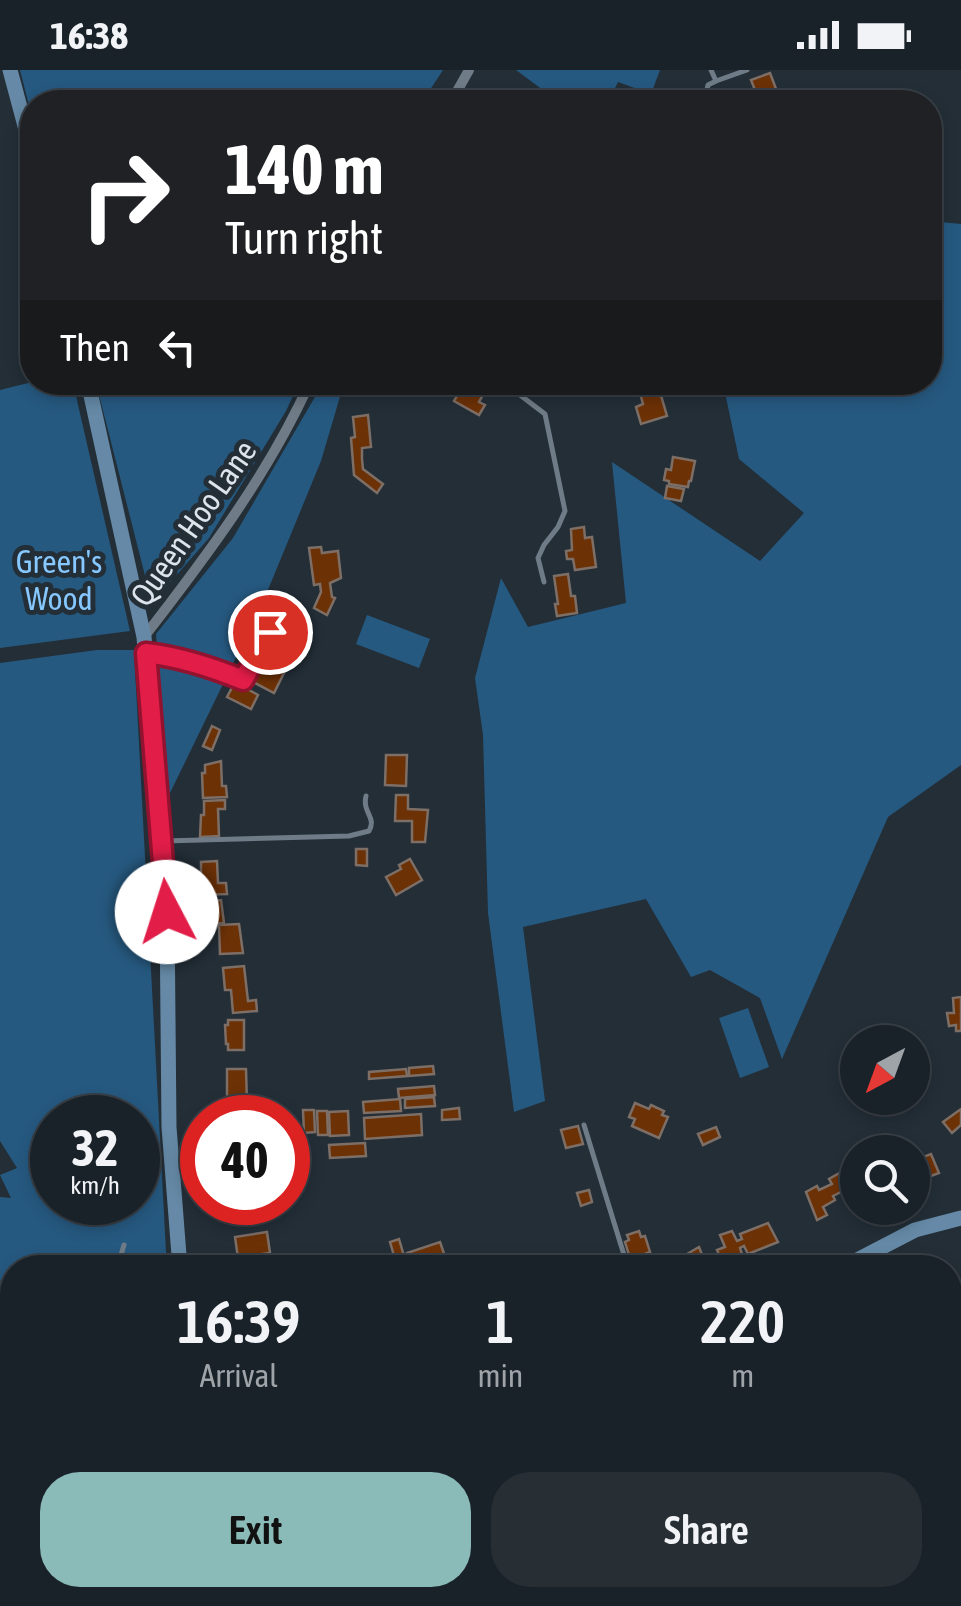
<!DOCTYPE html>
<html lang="en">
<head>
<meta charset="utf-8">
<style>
	:root { --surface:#1a2229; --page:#272f35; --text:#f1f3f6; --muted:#9fa4a8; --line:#383f46; --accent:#8bbbb9 }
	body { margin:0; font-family:"Asap Condensed",sans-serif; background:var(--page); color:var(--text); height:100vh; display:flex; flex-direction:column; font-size:38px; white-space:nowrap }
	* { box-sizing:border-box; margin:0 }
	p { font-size:32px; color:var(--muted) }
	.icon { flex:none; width:55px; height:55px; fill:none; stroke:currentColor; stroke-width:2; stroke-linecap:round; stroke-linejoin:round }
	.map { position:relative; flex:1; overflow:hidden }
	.sheet { position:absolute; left:0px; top:1185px; width:962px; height:352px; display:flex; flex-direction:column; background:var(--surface); border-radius:40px 40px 0 0; box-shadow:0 5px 15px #0003,0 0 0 2px var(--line) }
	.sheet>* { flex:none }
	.banner { position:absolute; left:20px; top:20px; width:922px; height:305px; border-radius:40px; box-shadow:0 5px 15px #0003,0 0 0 2px var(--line); background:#202124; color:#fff; overflow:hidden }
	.needle { width:65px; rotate:221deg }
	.fabs { position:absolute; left:840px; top:955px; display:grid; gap:20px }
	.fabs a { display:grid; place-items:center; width:90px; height:90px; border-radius:50%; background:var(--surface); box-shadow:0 5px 15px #0003,0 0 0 2px var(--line); font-size:50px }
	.speed { position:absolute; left:30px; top:1025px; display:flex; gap:20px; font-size:50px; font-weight:700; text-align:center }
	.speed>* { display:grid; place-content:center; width:130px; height:130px; border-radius:50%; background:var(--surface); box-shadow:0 5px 15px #0003,0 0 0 2px var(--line); line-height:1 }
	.speed small { font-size:25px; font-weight:400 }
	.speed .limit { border:15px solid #d22; background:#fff; color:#111 }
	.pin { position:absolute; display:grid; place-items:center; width:85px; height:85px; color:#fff; margin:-42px; border:5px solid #fff; border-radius:50%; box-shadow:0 2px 10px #0007 }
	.me { position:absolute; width:110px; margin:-55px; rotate:355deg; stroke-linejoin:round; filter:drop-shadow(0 0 8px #0008) }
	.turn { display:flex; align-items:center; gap:35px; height:210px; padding:0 40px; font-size:45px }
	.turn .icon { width:130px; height:130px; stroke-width:2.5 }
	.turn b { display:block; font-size:70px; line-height:85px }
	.then { display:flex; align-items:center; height:95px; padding:0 40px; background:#0003; gap:20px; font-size:38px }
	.eta { display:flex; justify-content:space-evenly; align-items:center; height:170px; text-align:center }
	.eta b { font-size:60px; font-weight:600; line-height:70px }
	.button { display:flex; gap:20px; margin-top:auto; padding:20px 40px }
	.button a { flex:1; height:115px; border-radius:40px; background:var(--accent); color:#111; font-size:40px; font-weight:600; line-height:115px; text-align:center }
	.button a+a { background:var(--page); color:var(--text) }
	.status { display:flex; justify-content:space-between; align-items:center; height:70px; padding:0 50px; background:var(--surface); direction:ltr }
	.status svg { height:28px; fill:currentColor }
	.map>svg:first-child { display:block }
</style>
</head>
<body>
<div class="status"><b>16:38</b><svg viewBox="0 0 49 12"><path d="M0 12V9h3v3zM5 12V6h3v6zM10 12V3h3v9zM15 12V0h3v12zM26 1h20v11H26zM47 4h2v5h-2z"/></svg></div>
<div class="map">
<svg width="961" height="1536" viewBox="0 0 961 1536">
	<rect width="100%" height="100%" fill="#232e37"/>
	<!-- green -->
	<g fill="#265980" fill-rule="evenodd">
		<polygon points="20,0 443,0 422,32 32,32 32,47"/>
		<polygon points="516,0 660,0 651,24 618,12 608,32 559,32"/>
		<polygon points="930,151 961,154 961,695 888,747 782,989 760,928 710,900 691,907 646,829 523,857 545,1031 514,1042 488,843 483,665 475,608 501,508 528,557 626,533 612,392 760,491 804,443 739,389 723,313 930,312"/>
		<polygon points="32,312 73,313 130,561 0,578 0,320"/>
		<polygon points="96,313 299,313 286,341 209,468 152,533"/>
		<polygon points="323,313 344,313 321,391 263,532 169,725 156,564 233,468"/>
		<polygon points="367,545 430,569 419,598 356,574"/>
		<path d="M97,580H134L166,1182L170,1197L12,1198V1317L0,1318V1127L11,1128L0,1105L17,1098L0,1071V593ZM52,1048H138V1132H52Z"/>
		<polygon points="748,938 769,997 740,1008 719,948"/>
		<polygon points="961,1319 961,1536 747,1536 747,1525 950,1525 950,1323"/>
		<polygon points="0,1448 12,1482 12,1525 21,1525 22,1536 0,1536"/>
		<polygon points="109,1525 207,1525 211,1536 110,1536"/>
		<polygon points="297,1525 370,1525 373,1529 365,1536 312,1536"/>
		<polygon points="512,1525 606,1525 589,1536 514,1536"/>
	</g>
	<!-- building -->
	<g fill="#6d3106" stroke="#7d6e66" stroke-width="2.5">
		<polygon points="770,3 781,32 750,32 752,31 749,22 755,20 751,10"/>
		<polygon points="465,312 485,321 479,332 485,335 479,345 454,331"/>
		<polygon points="637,312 657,312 667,346 641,354 636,337 643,334"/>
		<polygon points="368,345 371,377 362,378 362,389 363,399 383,414 377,423 354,405 351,368 355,367 353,347"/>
		<polygon points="673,387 695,391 691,411 689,411 688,417 669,414 669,411 664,410 666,399 671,400"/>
		<polygon points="667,416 684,419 681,431 665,428"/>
		<polygon points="584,457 585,468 592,467 596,497 575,500 573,489 567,489 566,481 572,480 571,459"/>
		<polygon points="321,477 322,483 338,481 341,508 330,513 332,527 335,528 327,545 314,538 321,522 320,514 314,515 309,478"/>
		<polygon points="568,504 571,526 575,526 577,543 557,546 555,534 558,534 554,506"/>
		<polygon points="269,580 290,591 274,623 253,612"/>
		<polygon points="235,612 258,625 251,639 227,627"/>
		<polygon points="212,656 220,660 212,680 203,676"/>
		<polygon points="386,685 407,685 406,716 385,715"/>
		<polygon points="221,691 222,716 226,716 227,727 203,728 202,703 205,703 205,695"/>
		<polygon points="396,725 408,725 408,739 428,740 425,772 412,772 412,751 395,751"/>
		<polygon points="225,730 225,739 218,739 219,766 200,767 201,745 204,745 204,731"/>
		<polygon points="356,779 367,779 367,796 356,795"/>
		<polygon points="410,789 422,810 396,825 386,807 401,799 399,795"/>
		<polygon points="217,791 218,813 226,813 227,824 203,825 202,815 197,815 197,802 201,802 201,792"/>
		<polygon points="221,830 224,853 204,854 202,832"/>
		<polygon points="239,854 243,883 220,884 219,855"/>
		<polygon points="207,856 207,870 194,871 194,857"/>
		<polygon points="244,896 248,931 256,930 257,941 233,943 231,920 225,920 223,898"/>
		<polygon points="961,927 961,961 956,961 956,955 949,956 947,943 954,943 953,928"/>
		<polygon points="228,950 244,950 244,980 228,980 228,974 226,974 225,955 228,955"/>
		<polygon points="433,996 434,1004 409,1006 409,998"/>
		<polygon points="227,999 246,999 247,1033 227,1033"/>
		<polygon points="406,999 407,1006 369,1009 369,1002"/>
		<polygon points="434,1016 435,1025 399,1028 398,1019"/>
		<polygon points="434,1027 435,1036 405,1038 405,1029"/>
		<polygon points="400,1029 401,1041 364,1043 363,1032"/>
		<polygon points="635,1033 649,1039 651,1035 664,1041 662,1045 668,1047 659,1068 632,1056 635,1049 629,1047"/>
		<polygon points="459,1038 460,1049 442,1050 442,1040"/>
		<polygon points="961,1039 961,1055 952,1063 943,1052"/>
		<polygon points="303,1040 314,1040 315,1062 304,1063"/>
		<polygon points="317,1041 327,1041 328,1065 318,1065"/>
		<polygon points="348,1041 349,1065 330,1066 329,1042"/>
		<polygon points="421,1044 422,1065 365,1069 364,1048"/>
		<polygon points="578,1056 583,1074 566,1078 561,1060"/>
		<polygon points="716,1057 720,1067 703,1075 698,1064"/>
		<polygon points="365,1073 366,1086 330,1088 329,1075"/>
		<polygon points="931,1084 939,1103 912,1113 912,1091"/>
		<polygon points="843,1101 849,1112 844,1114 847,1119 833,1126 835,1130 823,1137 827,1145 817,1150 806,1122 817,1116 819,1120 832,1114 829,1109"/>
		<polygon points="589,1120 592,1132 581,1136 577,1123"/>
		<polygon points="768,1153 778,1172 748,1184 744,1176 740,1178 742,1184 722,1192 717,1180 725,1177 720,1165 732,1161 737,1171 742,1169 740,1164"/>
		<polygon points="639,1161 641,1167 645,1166 650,1182 642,1185 644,1192 652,1189 654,1198 633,1198 625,1172 629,1170 627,1165"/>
		<polygon points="267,1162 270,1183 262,1184 264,1194 243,1197 242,1187 238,1188 235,1167"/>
		<polygon points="399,1169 404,1186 395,1189 390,1172"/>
		<polygon points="440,1172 449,1198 437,1198 433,1187 411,1194 407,1183"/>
		<polygon points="699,1177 705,1192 702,1194 704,1198 681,1198 679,1192 683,1190 682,1187"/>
		<polygon points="950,1222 961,1237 961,1241 950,1250"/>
		<polygon points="0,1352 4,1352 12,1420 1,1421"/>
	</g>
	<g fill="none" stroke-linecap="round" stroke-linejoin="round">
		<!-- lane -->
		<g stroke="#6f7b86" stroke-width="5">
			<polyline points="716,11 747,0"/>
			<polyline points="704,32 708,15 716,11 711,0"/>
			<polyline points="503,312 545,344 565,441 558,457 544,475 538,488 544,512"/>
			<path d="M146,583C181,587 211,597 243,610L270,562"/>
			<path d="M164,771L349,766L369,761C377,747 362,743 366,726"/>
			<polyline points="584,1055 628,1198"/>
			<polyline points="401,1190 407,1198"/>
			<polyline points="117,1198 124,1175"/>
			<polyline points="429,1198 435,1195"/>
			<polyline points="371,1536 383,1527"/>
		</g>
		<!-- street -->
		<g stroke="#6f7b86" stroke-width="10">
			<polyline points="451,32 469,0"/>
			<path d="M144,567C206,487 268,405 310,312"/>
			<polyline points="284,1531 303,1536"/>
		</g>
		<!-- secondary -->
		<g stroke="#6589a6" stroke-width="15">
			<polyline points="10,0 32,82"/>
			<polyline points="88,312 144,567 167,842 169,1057 180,1198"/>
			<polyline points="842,1198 915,1160 961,1148"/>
			<polyline points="284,1525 284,1536"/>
		</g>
	</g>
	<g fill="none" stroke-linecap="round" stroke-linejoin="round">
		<defs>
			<path id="route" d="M167,842L146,583C181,587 211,597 243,610L270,562"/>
		</defs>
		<!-- route casing -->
		<use href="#route" stroke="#92132f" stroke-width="25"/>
		<!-- route -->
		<use href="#route" stroke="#e11d48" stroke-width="18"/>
	</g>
	<g text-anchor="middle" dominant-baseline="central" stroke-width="10" stroke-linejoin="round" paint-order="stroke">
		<!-- street labels -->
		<g font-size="32" fill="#dee4eb" stroke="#232e37">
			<text transform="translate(193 453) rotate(-55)">Queen Hoo Lane</text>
		</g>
		<!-- park labels -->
		<g font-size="32" fill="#86c8ff" stroke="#232e37">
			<text x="59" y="491">Green's<tspan x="59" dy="37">Wood</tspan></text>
		</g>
	</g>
</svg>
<div class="fabs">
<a><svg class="needle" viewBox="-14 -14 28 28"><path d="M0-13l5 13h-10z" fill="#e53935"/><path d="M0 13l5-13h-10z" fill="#9fa4a8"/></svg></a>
<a><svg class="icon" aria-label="search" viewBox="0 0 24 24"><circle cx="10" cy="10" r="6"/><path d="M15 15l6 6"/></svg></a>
</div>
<div class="speed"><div>32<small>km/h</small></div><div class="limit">40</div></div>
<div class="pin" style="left:270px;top:562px;background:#d93025"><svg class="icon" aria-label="arrive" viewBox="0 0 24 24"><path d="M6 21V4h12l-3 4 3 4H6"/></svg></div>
<svg class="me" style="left:167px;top:842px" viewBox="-20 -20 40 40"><circle r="19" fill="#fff"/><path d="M0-13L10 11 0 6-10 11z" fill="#e11d48"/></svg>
<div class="banner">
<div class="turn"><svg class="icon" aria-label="right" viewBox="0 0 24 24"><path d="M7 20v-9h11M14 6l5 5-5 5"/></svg><div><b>140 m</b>Turn right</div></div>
<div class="then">Then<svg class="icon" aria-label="left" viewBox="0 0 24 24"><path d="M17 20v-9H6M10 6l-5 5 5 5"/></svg></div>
</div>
<section class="sheet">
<div class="eta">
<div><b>16:39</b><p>Arrival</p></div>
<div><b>1</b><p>min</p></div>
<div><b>220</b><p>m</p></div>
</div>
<div class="button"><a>Exit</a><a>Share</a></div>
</section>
</div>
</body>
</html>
